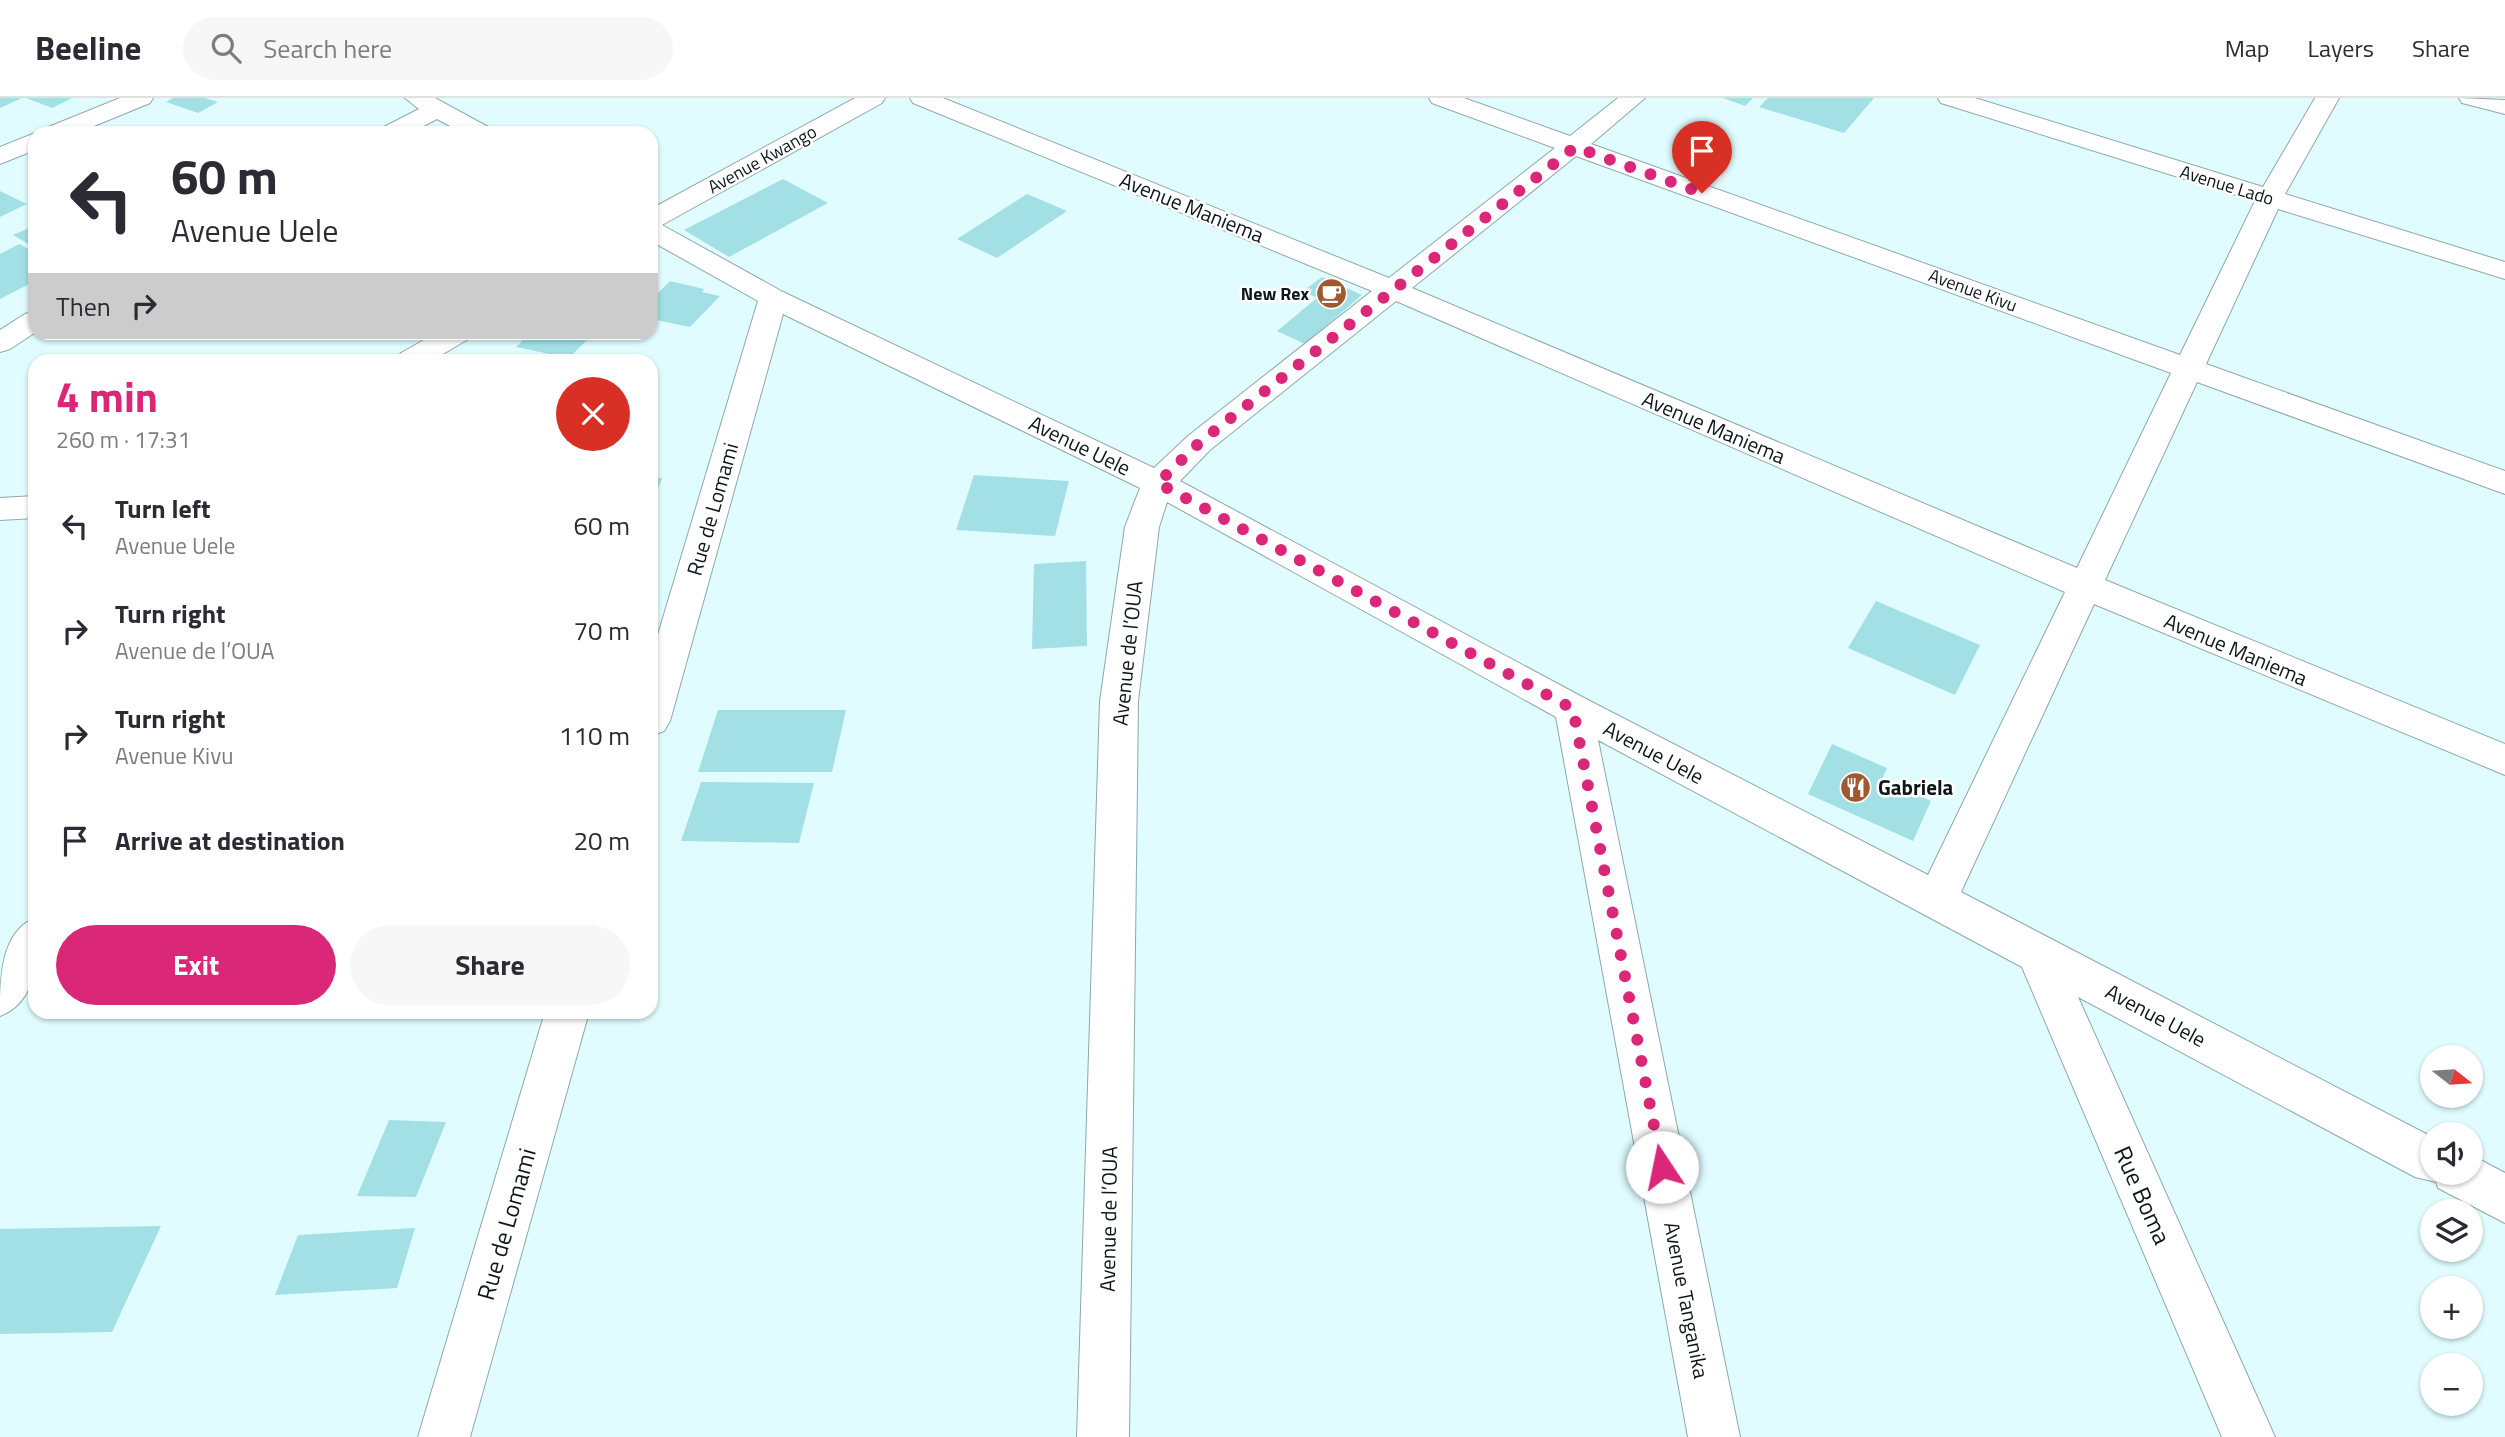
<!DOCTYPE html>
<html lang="en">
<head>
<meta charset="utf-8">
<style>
	:root { --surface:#fff; --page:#f7f7f7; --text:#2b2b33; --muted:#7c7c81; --line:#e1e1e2; --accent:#db2777 }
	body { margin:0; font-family:"Titillium Web",sans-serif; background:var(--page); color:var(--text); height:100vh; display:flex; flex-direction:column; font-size:26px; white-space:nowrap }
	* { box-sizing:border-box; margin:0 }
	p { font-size:23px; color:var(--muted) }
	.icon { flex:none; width:38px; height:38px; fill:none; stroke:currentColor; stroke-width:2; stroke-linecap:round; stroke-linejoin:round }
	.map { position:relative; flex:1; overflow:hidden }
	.sheet { position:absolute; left:28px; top:256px; width:630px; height:665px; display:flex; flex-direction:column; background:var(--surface); border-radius:21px; box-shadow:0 2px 5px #0004 }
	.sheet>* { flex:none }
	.hud { position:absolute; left:28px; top:28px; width:630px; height:214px; border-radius:21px; box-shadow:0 2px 5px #0004; background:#fff; color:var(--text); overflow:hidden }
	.needle { width:46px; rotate:107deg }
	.controls { position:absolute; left:2420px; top:947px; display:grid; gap:14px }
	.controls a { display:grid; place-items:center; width:63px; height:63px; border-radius:50%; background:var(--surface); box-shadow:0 2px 5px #0004; font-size:35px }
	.pin { position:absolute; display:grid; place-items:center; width:60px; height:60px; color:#fff; margin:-72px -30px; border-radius:50% 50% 50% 0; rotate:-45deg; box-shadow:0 0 7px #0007 }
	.pin .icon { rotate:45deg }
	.me { position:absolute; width:77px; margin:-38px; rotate:349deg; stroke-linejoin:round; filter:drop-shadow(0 0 5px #0008) }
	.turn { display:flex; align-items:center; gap:24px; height:147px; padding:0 28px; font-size:32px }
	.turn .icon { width:91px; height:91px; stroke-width:2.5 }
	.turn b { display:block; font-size:49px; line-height:60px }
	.then { display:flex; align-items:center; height:66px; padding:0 28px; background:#0003; gap:14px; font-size:26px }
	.round { display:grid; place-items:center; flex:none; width:74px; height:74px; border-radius:37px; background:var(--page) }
	.overview { display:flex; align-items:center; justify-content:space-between; height:119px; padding:0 28px }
	h1 { font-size:42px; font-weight:700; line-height:52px; color:var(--accent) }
	.cta { display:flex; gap:14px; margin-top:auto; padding:14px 28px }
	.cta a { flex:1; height:80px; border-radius:42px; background:var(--accent); color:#fff; font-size:28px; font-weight:700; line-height:80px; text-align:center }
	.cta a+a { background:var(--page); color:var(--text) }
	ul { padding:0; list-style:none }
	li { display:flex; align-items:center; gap:21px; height:105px; padding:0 28px }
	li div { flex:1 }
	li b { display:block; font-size:26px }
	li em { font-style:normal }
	header { display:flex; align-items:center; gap:42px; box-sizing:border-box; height:98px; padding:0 35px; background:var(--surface); border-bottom:2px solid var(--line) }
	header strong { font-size:33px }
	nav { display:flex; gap:38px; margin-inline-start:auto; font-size:24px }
	.search { width:490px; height:63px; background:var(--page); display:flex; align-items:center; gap:18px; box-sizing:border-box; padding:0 24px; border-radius:38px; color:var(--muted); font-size:26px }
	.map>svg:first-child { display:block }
</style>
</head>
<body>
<header>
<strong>Beeline</strong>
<div class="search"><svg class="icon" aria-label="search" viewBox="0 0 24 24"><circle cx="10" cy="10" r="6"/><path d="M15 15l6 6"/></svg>Search here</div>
<nav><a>Map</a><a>Layers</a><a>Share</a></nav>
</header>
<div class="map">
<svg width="2505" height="1339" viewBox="0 0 2505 1339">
	<rect width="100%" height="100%" fill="#e0fcff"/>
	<!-- building -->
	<g fill="#a3e0e5">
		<polygon points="0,0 22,0 0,10"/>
		<polygon points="26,0 72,0 52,10"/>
		<polygon points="173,0 205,0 218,4 198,15 166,4"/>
		<polygon points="1723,0 1753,0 1745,8"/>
		<polygon points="1768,0 1874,0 1844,35 1759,9"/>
		<polygon points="783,81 828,105 729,159 684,132"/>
		<polygon points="0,93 27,106 0,119"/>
		<polygon points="1027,96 1067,113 997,160 957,141"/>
		<polygon points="35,127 35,150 13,137"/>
		<polygon points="19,146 35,154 35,183 0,201 0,156"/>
		<polygon points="1322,179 1362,197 1305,246 1277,233 1317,200 1303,193"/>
		<polygon points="670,183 704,191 702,194 720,198 690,229 651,221 651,202"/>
		<polygon points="531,234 595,234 569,260 516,249"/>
		<polygon points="974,377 1069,383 1055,438 956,432"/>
		<polygon points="651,380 662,380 651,410"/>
		<polygon points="1086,463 1087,548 1032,551 1034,466"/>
		<polygon points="1876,503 1980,547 1955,597 1848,550"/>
		<polygon points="718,612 846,612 832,674 698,674"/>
		<polygon points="1832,646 1887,670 1882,681 1931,703 1913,743 1808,696"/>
		<polygon points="701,684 814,685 799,745 681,743"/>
		<polygon points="389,1022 446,1024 416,1099 357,1098"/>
		<polygon points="161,1128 112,1234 0,1236 0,1131"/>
		<polygon points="415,1130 397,1190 275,1197 298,1137"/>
	</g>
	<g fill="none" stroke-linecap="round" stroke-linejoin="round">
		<defs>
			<g id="minor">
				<polygon points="120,0 153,0 150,5 77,35 43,35 46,30"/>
				<polygon points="405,0 435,0 490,30 493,35 463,35 437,21 410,35 379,35 382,30 419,11"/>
				<path d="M855,0H885L882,5L662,127L783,194L1154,370L1188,338L1372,193L913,5L910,0H943L1389,180L1555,50L1432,5L1429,0H1464L1570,38L1618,0H1645L1591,46L2180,257L2255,103L1941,5L1938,0H1975L2263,89L2315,0H2339L2285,96L2505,164V181L2278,111L2206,266L2505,373V396L2197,284L2105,482L2505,646V677L2094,506L1961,794L2432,1039V1074H2471V1057L2505,1075V1125L2438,1090L2436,1084L2415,1079L2078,899L2275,1339H2222L2022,869L1598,642L1740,1339H1688L1556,619L1167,404L1159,429L1138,603L1129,1339H1077L1100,603L1125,429L1140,390L783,216L670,623L664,633L651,638V560L758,203L651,143V111ZM1576,58L2171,275L2077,470L1412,190ZM1396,203L2065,494L1928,777L1586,601L1180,383L1210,352Z"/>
				<polygon points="2459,0 2505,2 2505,16 2462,5"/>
				<polygon points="35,35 35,52 0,66 0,49"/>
				<polygon points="35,213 36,234 10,251 0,254 0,232 25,216"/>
				<polygon points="438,234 474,234 470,240 433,262 397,262 401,255"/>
				<polygon points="35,398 35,420 0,422 0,400"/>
				<path d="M35,820C35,856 41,902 0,918C0,882 0,834 35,820Z"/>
				<polygon points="545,914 589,914 470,1339 418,1339"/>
			</g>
		</defs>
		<!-- minor casing -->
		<use href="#minor" stroke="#8ea8ab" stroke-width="2"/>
		<!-- minor -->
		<use href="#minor" fill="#fff" fill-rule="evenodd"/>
	</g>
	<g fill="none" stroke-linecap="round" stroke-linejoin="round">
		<!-- route -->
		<polyline stroke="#db2777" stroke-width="12" stroke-dasharray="0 21.6" points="1662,1069 1573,611 1158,385 1199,345 1575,49 1702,95"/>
	</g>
	<!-- icons -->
	<defs>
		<symbol id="cafe-disc" viewBox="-11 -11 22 22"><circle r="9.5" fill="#9f592e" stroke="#fff"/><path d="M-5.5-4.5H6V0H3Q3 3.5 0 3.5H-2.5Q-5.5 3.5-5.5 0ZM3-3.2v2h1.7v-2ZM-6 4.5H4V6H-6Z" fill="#fff"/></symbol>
		<symbol id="restaurant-disc" viewBox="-11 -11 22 22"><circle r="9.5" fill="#9f592e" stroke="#fff"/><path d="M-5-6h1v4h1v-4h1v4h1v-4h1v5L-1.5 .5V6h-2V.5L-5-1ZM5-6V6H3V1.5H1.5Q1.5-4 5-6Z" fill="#fff"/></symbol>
	</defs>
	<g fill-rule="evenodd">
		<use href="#cafe-disc" x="1314" y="178" width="35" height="35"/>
		<use href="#restaurant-disc" x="1838" y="672" width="35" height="35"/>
	</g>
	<g text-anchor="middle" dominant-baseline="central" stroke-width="5" stroke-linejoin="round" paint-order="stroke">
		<!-- far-street labels -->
		<g font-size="18" fill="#0d1718" stroke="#fff">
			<text transform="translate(762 61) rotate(-29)">Avenue Kwango</text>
			<text transform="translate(2227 87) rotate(17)">Avenue Lado</text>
			<text transform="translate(1973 192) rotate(20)">Avenue Kivu</text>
		</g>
		<!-- far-poi labels -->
		<g font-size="18" font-weight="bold" fill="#0d1718" stroke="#fff" text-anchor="end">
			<text x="1309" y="195">New Rex</text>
		</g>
		<!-- street labels -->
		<g font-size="21" fill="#0d1718" stroke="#fff">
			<text transform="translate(1192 109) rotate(22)">Avenue Maniema</text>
			<text transform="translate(1714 329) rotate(23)">Avenue Maniema</text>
			<text transform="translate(1080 347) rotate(26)">Avenue Uele</text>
			<text transform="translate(712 411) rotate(-74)">Rue de Lomami</text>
			<text transform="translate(2236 551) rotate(23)">Avenue Maniema</text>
			<text transform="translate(1127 555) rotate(-84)">Avenue de l’OUA</text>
			<text transform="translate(1654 654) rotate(28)">Avenue Uele</text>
			<text transform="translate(2156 917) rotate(28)">Avenue Uele</text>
			<text transform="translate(1108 1121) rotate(-89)">Avenue de l’OUA</text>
			<text transform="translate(1687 1202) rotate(79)">Avenue Tanganika</text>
		</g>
		<!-- poi labels -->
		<g font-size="21" font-weight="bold" fill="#0d1718" stroke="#fff" text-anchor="start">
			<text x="1878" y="689">Gabriela</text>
		</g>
		<!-- near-street labels -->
		<g font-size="24" fill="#0d1718" stroke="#fff">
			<text transform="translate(2143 1097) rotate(66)">Rue Boma</text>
			<text transform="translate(506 1126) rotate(-74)">Rue de Lomami</text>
		</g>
	</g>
</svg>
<div class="controls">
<a><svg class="needle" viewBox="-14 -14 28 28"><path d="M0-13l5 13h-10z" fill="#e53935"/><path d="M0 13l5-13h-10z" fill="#7c7c81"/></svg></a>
<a><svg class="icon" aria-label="sound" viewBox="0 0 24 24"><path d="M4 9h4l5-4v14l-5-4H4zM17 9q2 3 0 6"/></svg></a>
<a><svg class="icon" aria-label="layers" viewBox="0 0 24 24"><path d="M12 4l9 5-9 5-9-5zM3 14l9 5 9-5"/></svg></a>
<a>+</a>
<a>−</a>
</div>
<div class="pin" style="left:1702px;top:95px;background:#d93025"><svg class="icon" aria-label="arrive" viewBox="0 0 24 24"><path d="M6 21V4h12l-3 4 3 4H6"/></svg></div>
<svg class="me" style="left:1662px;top:1069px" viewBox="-20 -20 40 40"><circle r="19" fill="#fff"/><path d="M0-13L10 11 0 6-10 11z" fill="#db2777"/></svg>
<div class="hud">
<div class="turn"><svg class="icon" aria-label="left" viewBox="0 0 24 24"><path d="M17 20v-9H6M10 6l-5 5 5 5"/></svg><div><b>60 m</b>Avenue Uele</div></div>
<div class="then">Then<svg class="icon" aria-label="right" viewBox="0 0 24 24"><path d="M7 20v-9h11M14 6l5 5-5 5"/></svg></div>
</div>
<section class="sheet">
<div class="overview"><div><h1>4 min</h1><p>260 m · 17:31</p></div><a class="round" style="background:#d93025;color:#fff"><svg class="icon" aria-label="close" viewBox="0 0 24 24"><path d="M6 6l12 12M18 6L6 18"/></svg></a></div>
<ul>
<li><svg class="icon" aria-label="left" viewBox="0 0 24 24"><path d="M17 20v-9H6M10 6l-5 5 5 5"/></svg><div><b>Turn left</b><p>Avenue Uele</p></div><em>60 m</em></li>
<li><svg class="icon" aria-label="right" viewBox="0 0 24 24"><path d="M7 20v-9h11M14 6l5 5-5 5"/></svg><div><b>Turn right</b><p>Avenue de l’OUA</p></div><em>70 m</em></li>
<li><svg class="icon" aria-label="right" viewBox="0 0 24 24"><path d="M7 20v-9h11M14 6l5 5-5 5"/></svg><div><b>Turn right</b><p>Avenue Kivu</p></div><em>110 m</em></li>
<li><svg class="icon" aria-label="arrive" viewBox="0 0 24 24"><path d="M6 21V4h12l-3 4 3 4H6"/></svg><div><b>Arrive at destination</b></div><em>20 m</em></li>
</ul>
<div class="cta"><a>Exit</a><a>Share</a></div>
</section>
</div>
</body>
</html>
